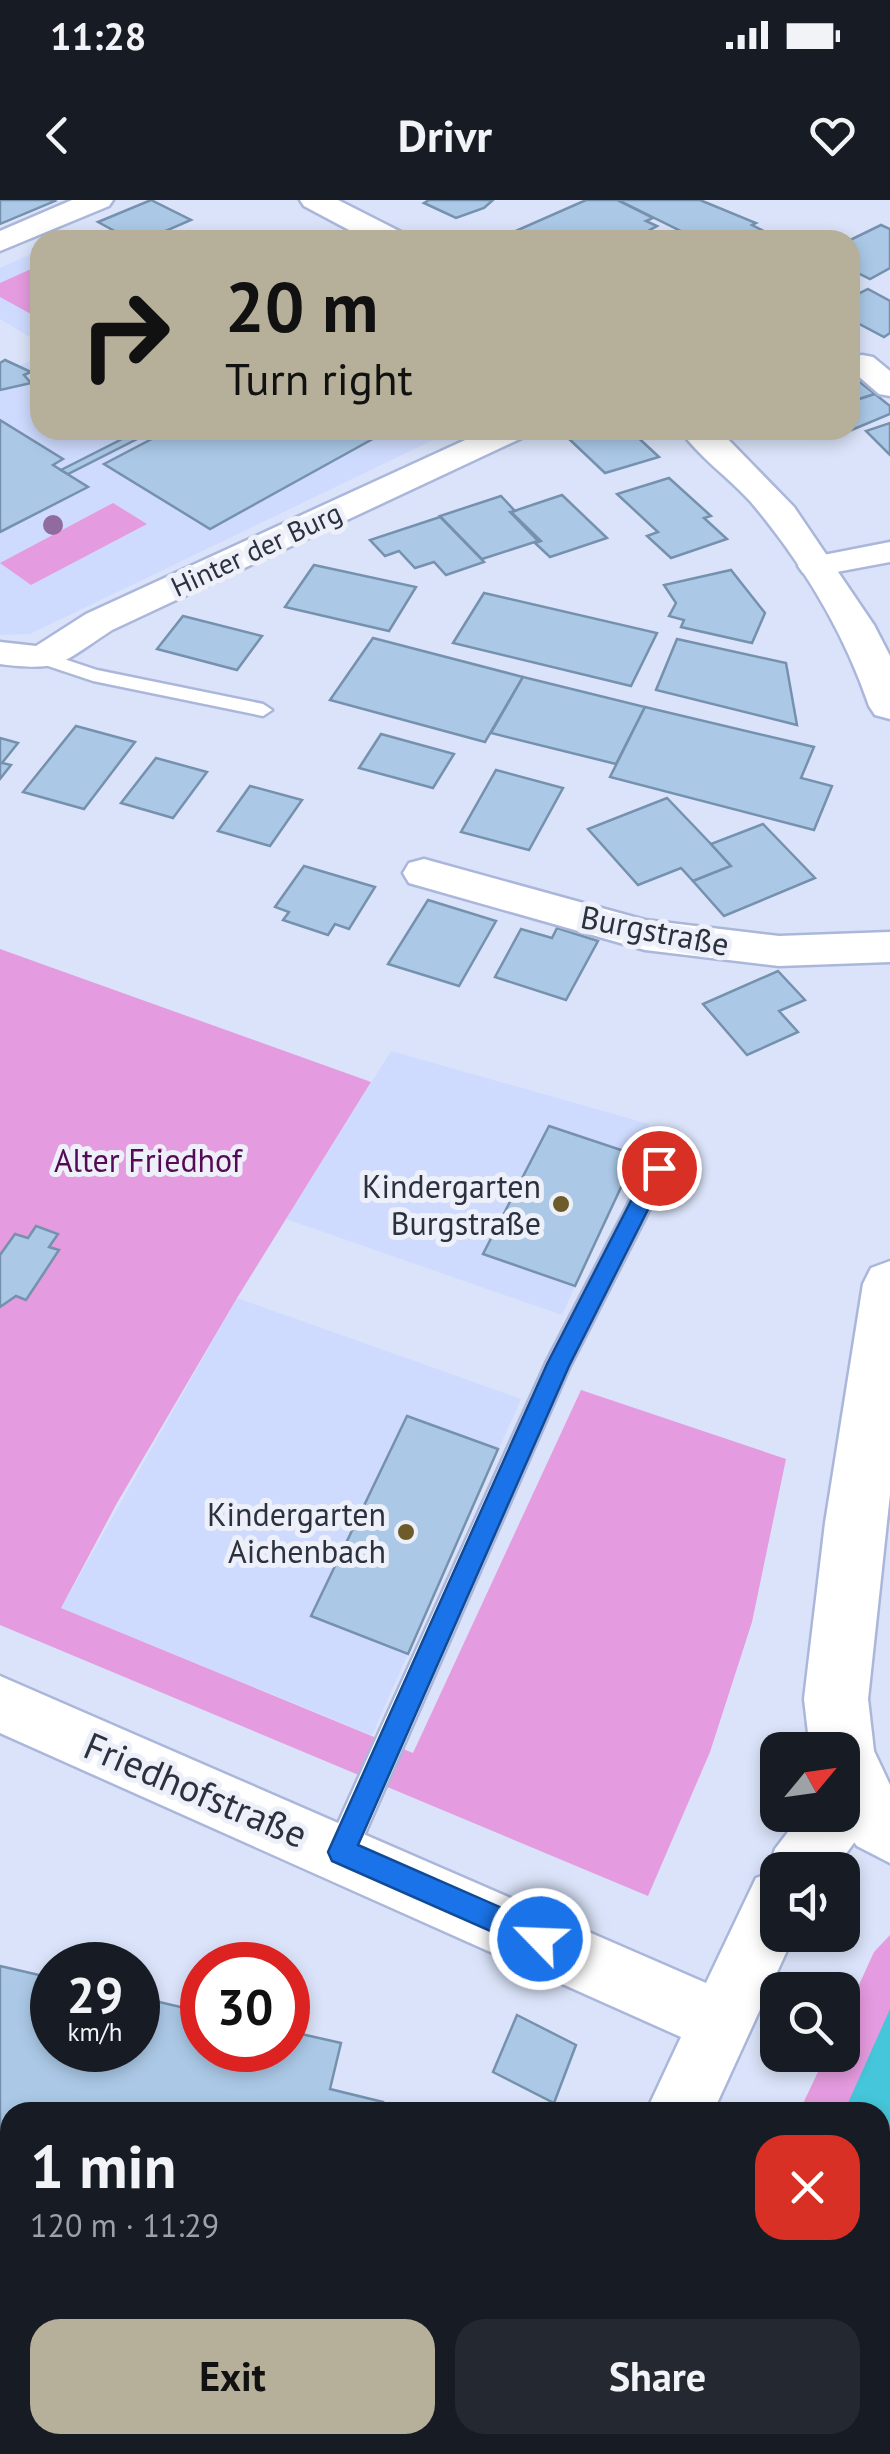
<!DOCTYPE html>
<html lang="en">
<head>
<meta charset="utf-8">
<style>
	:root { --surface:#171b24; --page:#242831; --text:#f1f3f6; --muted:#9ea1a6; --accent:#b6af9a }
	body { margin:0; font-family:"PT Sans",sans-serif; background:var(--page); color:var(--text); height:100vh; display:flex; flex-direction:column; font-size:38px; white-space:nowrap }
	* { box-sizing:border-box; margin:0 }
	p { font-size:32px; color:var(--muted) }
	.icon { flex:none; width:55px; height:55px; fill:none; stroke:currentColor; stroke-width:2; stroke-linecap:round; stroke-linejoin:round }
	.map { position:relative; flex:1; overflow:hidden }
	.details { position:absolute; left:0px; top:1902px; width:890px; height:352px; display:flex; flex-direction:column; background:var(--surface); border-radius:30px 30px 0 0; box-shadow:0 5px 15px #0003 }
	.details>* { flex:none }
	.hud { position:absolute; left:30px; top:30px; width:830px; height:210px; border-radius:30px; box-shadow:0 5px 15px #0003; background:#b6af9a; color:#111; overflow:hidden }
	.needle { width:65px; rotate:61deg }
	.tools { position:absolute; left:760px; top:1532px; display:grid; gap:20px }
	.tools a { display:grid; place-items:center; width:100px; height:100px; border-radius:20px; background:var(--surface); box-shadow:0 5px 15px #0003; font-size:50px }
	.speed { position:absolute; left:30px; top:1742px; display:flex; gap:20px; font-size:50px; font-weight:700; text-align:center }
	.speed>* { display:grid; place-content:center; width:130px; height:130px; border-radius:50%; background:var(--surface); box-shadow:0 5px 15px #0003; line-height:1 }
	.speed small { font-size:25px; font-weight:400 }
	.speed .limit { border:15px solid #d22; background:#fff; color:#111 }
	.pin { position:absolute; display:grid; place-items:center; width:85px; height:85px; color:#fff; margin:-42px; border:5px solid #fff; border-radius:50%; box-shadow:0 2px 10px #0007 }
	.me { position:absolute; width:110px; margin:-55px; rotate:294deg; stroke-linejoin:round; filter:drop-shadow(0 0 8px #0008) }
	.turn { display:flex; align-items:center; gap:35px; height:210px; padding:0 30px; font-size:45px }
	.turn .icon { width:130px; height:130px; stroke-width:2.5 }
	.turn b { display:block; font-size:70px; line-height:85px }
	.round { display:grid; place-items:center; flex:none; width:105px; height:105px; border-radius:30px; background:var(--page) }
	.headline { display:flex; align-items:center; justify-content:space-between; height:170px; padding:0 30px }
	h1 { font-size:60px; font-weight:700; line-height:75px }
	.primary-button { display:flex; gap:20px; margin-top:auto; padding:20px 30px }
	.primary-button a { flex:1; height:115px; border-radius:30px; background:var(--accent); color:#111; font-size:40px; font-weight:700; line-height:115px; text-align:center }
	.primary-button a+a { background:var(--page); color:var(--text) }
	.status { display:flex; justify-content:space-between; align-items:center; height:70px; padding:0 50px; background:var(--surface); direction:ltr }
	.status svg { height:28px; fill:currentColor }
	header { display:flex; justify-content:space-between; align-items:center; height:130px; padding:0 30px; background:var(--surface); font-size:45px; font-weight:700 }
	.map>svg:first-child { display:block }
</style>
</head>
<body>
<div class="status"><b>11:28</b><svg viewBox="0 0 49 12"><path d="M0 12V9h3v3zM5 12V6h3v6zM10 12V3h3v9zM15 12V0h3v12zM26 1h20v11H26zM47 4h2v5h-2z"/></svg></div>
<header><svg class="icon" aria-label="back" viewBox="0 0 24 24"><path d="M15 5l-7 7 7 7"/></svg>Drivr<svg class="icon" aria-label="heart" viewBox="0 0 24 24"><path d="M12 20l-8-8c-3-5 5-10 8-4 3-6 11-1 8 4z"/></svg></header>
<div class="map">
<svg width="890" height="2254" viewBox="0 0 890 2254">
	<rect width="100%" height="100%" fill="#dae3f9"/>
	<!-- built -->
	<g fill="#cedbfe">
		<polygon points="40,50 40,143 0,119 0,68"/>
		<polygon points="40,156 40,230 454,230 30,434 0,435 0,175"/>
		<polygon points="391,851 649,924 562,1115 286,1019"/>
		<polygon points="237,1098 521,1199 372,1535 61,1408"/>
	</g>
	<!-- green -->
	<g fill="#e59bdf">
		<polygon points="40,65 40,119 0,97 0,83"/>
		<polygon points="113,303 147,324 31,385 0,363"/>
		<polygon points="0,749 371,882 237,1098 117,1303 61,1408 413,1553 581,1190 786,1259 752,1422 710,1552 648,1696 0,1425"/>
		<polygon points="890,1735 890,2254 641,2254 645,2245 880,2245 880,1912 799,1912 826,1855 842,1855 843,1820 874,1752"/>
	</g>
	<!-- water -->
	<polygon fill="#45c6da" points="890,1809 890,2254 676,2254 681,2245 880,2245 880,1912 844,1912"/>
	<!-- building -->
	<g fill="#abc9e7" stroke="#7591ad" stroke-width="2.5">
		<polygon points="0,0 53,0 55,1 0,24"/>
		<polygon points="151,0 191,20 145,40 131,40 98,22"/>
		<polygon points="429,0 493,0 484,8 456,18 424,3"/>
		<polygon points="586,0 617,0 653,18 646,21 657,26 631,40 506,40 515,36 511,33"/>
		<polygon points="623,0 700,0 756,23 752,25 781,40 699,40 620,1"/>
		<polygon points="881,25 890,29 890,68 870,79 850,69 850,58 855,56 850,54 850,40"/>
		<polygon points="868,89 890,101 890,133 884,137 850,119 850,98"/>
		<polygon points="5,160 31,172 24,175 31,183 0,190 0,163"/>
		<polygon points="852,176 875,194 850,202"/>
		<polygon points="875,194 890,206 890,214 842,234 837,230 850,230 850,202"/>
		<polygon points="0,220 63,259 53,265 88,287 0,332"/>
		<polygon points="890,223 890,255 866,231"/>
		<polygon points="140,230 155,230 68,274 61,270"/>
		<polygon points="169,230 389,230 210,329 104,264"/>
		<polygon points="589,230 630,230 659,257 605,273 567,237"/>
		<polygon points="669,278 711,316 704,318 727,339 671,358 647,336 658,332 617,294"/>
		<polygon points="562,295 607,338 550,357 535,343 541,341 511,312"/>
		<polygon points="501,296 515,311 510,312 538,341 482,359 440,316"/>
		<polygon points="440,317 484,362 446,375 434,362 415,368 399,351 385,356 370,340"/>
		<polygon points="314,365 416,387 389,431 285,407"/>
		<polygon points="731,370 765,413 752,443 681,427 684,420 669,416 676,403 664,385"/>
		<polygon points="484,393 657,433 631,486 453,443"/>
		<polygon points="183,416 262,436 237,470 157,449"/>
		<polygon points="373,438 523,477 485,542 330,500"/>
		<polygon points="677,439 786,463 797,525 656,490"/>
		<polygon points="523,477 645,507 616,564 491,533"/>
		<polygon points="645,507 814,547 801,578 832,586 814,630 610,577"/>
		<polygon points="76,526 135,542 84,609 23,592"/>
		<polygon points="381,534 454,554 433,588 359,568"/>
		<polygon points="0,538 18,543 2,563 11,565 0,579"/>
		<polygon points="156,558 207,572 173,618 121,603"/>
		<polygon points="496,570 563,588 529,650 461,632"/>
		<polygon points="250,586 302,600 270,646 218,631"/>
		<polygon points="667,598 711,644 731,666 693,681 681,668 638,685 588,629"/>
		<polygon points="763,624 815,678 724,716 693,681 731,666 711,644"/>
		<polygon points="304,666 375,687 349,729 335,724 328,735 283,720 289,712 275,707"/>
		<polygon points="428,700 496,721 459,786 388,764"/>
		<polygon points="557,728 598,741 566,800 495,777 521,729 552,738"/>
		<polygon points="778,771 805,800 779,811 798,832 747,855 703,804"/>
		<polygon points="549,926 636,955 575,1086 483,1054"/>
		<polygon points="36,1026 58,1034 49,1047 59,1050 26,1100 16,1096 0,1107 0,1055 15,1034 28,1038"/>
		<polygon points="407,1216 498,1249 408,1454 311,1416"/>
		<polygon points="0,1766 52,1778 52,1850 138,1850 138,1797 202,1812 202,1850 288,1850 288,1831 341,1843 330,1889 383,1902 381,1912 10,1912 10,2020 0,2018"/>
		<polygon points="517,1815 576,1845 554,1903 493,1872"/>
		<polygon points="0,2157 10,2165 10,2245 53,2245 47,2254 0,2254"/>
		<polygon points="63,2245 172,2245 175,2247 172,2254 58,2254"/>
	</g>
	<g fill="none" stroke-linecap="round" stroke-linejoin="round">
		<defs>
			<g id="lane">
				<polygon points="43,452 97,470 263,504 272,510 263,516 93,481 36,462 34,458"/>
				<polygon points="659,958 667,960 671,967 570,1166 352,1663 341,1667 330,1663 326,1652 330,1641 546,1163 651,960"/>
			</g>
			<g id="street">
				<polygon points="862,155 873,157 890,171 890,196 879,194 850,169 851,157"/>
				<path d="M487,230H529L524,237L112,430C61,463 62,472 0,464V442L36,446L86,414Z"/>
				<polygon points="890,342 890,362 815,376 803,373 798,366 803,359"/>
				<polygon points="424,659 645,720 779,736 890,732 890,762 779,766 645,750 409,683 403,673 409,663"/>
				<polygon points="0,1476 706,1783 756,1678 767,1674 775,1649 801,1615 842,1615 842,1587 859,1594 868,1615 859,1636 834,1670 778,1670 778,1735 794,1735 713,1912 646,1912 681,1837 0,1533"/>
				<polygon points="491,2245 563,2245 559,2254 487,2254"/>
			</g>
			<g id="secondary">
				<polygon points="72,0 113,0 109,6 0,51 0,31"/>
				<polygon points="300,0 338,0 403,33 408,40 368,40 304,6"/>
				<path d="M680,230H719L794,307L874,425L890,456V519L875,515L869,506C844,432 801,361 750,301C728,277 699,257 680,230Z"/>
				<polygon points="890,1061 890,1294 868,1499 874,1551 890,1585 890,1663 857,1646 836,1619 834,1615 842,1615 842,1550 810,1550 804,1499 825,1323 863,1084 871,1068"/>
			</g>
		</defs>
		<!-- lane casing -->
		<use href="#lane" stroke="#aab7db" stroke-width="5"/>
		<!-- street casing -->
		<use href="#street" stroke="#aab7db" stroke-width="5"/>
		<!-- secondary casing -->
		<use href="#secondary" stroke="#aab7db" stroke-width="5"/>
		<!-- lane -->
		<use href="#lane" fill="#fff" fill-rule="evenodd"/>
		<!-- street -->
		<use href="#street" fill="#fff" fill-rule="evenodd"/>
		<!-- secondary -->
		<use href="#secondary" fill="#fff" fill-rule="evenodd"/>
	</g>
	<!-- trees -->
	<circle fill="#916b9e" cx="53" cy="325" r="10"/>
	<!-- route -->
	<polygon fill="#1a73e8" stroke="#114b97" stroke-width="2.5" points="659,959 669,968 569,1166 358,1645 550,1729 554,1739 550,1749 540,1753 332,1661 328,1652 547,1164 651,962"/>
	<!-- markers -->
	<g fill="#6d5b29" stroke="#edf0f8" stroke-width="4">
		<circle cx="561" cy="1004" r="10"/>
		<circle cx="406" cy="1332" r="10"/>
	</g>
	<g text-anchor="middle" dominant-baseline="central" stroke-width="10" stroke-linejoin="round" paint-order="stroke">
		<!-- far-street labels -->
		<g font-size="28" fill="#2c313f" stroke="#edf0f8">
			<text transform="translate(256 349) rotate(-25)">Hinter der Burg</text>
		</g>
		<!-- street labels -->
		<g font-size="32" fill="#2c313f" stroke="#edf0f8">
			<text transform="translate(655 730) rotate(11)">Burgstraße</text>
		</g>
		<!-- park labels -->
		<g font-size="32" fill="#560954" stroke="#edf0f8">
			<text x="148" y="960">Alter Friedhof</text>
		</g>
		<!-- poi labels -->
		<g font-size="32" fill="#2c313f" stroke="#edf0f8" text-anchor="end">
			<text x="541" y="986">Kindergarten<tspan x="541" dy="37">Burgstraße</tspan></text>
			<text x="386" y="1314">Kindergarten<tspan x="386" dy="37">Aichenbach</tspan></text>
		</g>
		<!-- near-street labels -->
		<g font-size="38" fill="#2c313f" stroke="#edf0f8">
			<text transform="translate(196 1589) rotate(23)">Friedhofstraße</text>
		</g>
	</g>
</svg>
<div class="tools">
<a><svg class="needle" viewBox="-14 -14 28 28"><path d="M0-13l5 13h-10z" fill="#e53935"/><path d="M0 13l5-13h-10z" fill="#9ea1a6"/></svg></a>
<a><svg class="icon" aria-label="sound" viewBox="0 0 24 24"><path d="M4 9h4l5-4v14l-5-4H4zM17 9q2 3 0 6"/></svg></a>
<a><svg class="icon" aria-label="search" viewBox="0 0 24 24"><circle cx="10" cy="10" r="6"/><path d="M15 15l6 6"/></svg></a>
</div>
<div class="speed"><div>29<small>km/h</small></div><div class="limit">30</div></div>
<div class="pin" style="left:659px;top:968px;background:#d93025"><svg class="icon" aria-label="arrive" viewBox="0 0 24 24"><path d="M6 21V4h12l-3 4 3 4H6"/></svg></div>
<svg class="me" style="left:540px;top:1739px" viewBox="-20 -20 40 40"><circle r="17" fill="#1a73e8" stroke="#fff" stroke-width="3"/><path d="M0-11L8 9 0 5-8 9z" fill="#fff"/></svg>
<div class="hud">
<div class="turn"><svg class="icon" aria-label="right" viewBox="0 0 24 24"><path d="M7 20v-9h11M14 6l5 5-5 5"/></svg><div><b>20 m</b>Turn right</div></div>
</div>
<section class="details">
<div class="headline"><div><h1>1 min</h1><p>120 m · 11:29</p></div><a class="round" style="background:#d93025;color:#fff"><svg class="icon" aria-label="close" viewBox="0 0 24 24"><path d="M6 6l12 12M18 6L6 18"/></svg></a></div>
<div class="primary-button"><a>Exit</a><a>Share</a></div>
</section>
</div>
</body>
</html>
